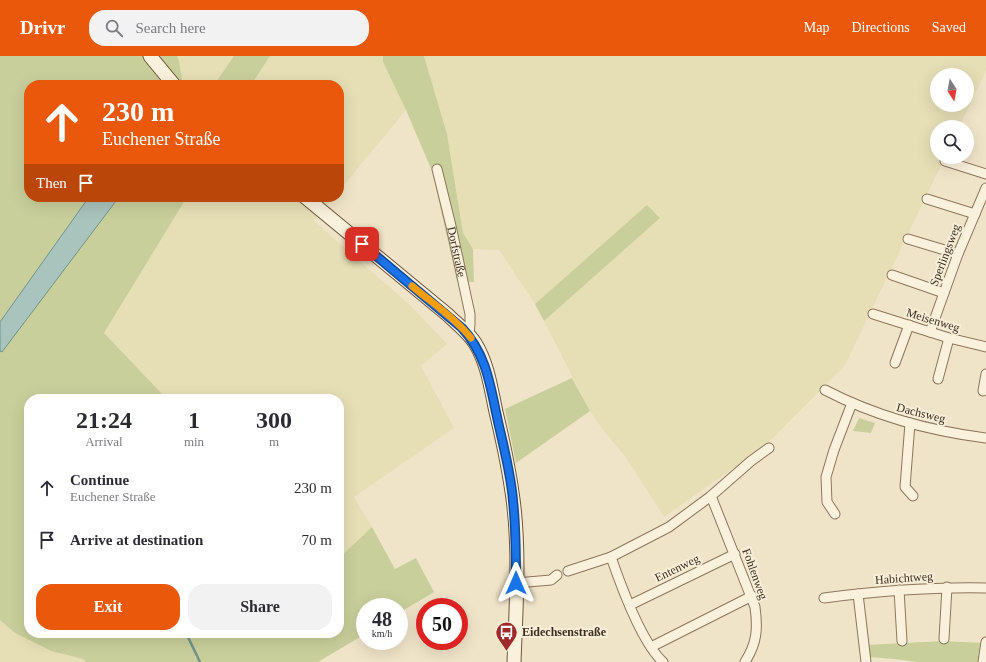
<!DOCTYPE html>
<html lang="en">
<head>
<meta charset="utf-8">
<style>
	:root { --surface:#fff; --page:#f2f2f3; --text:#2b2b33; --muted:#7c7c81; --accent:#ea580c }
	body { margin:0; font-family:"Times New Roman",serif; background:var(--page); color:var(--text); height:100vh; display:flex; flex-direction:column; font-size:15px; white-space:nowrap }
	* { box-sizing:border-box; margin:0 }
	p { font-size:13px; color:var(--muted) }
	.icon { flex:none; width:22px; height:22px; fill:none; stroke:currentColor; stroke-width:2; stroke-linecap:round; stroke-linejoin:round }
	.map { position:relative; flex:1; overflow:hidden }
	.details { position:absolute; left:24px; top:338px; width:320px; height:244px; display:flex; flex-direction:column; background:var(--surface); border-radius:16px; box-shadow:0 4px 16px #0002 }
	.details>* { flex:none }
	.hud { position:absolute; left:24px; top:24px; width:320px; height:122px; border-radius:16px; box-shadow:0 4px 16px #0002; background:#ea580c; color:#fff; overflow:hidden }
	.needle { width:26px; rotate:169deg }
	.buttons { position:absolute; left:930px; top:12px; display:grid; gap:8px }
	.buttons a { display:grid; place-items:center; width:44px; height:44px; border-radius:50%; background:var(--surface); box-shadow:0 4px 16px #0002; font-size:20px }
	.speed { position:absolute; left:356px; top:542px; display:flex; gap:8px; font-size:20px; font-weight:700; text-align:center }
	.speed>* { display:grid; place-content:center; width:52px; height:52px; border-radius:50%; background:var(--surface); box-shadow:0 4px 16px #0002; line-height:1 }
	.speed small { font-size:10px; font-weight:400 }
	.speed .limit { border:6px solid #d22; background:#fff; color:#111 }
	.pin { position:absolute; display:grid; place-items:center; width:34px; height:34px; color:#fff; margin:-17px; border-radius:8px; box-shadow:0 2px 6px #0006 }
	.me { position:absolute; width:44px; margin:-22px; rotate:0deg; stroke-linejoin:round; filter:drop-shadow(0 0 3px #0008) }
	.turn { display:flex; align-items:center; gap:14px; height:84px; padding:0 12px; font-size:18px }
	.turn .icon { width:52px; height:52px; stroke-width:2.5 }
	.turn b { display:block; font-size:28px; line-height:34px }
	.then { display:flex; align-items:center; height:38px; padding:0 12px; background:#0003; gap:8px; font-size:15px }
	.eta { display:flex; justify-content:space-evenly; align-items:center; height:68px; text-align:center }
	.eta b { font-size:24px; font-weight:600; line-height:28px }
	.primary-button { display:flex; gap:8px; margin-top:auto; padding:8px 12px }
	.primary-button a { flex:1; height:46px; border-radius:16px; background:var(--accent); color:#fff; font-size:16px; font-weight:600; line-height:46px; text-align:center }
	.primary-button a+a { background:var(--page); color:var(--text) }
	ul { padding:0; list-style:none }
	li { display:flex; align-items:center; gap:12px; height:52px; padding:0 12px }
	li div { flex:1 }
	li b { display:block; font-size:15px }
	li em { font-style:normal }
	header { display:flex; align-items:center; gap:24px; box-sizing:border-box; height:56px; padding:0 20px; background:var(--accent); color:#fff }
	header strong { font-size:19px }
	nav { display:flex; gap:22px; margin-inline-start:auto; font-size:14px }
	.search { width:280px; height:36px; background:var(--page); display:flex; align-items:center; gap:10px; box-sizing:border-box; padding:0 14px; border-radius:16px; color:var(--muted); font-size:15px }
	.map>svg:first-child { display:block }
</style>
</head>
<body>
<header>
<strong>Drivr</strong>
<div class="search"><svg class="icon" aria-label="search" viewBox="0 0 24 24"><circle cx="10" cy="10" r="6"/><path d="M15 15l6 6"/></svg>Search here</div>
<nav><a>Map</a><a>Directions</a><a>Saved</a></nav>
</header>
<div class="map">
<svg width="986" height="606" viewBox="0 0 986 606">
	<rect width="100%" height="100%" fill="#f0e4c8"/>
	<!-- farmland -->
	<g fill="#e6deb5" fill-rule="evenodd">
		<polygon points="177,0 234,0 214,29 183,29 179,5"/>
		<polygon points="270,0 383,0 383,6 406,54 339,135 339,29 251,29"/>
		<path d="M424,0H986V15L959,71H937V101H945L845,309L766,389L664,461L627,403L603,374L590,355L544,265L660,162L647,150L535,248L499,194L473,193L463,177L447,78ZM937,19H967V49H937Z"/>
		<polygon points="187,141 334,141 314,165 411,250 447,288 421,310 454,372 354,441 372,471 339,502 339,343 167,343 104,277"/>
		<polygon points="0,564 15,577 51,595 83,603 86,606 0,606"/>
	</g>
	<!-- green -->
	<g fill="#c9cf9b">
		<polygon points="0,0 177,0 179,5 183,29 29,29 29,141 89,141 0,266"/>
		<polygon points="234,0 270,0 251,29 214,29"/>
		<polygon points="383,0 424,0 447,78 463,177 473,193 474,226 457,225 432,115 406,54 383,6"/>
		<polygon points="119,141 187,141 104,277 167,343 29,343 29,577 339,577 339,502 372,471 395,513 416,502 434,536 399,557 399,551 365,551 365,578 318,606 86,606 83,603 51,595 15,577 0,564 0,295 2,295"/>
		<polygon points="647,149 660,162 544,265 535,248"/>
		<polygon points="572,322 590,355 516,407 505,353"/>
		<polygon points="859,362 875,367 871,377 853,375"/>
		<polygon points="943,585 984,587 981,606 917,606 895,603 868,601 866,589"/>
	</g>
	<!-- water -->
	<polygon fill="#a9c4bc" stroke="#6f938a" points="89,141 119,141 2,296 0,295 0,266"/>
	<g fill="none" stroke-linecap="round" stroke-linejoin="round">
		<!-- stream -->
		<polyline stroke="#6f938a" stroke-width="2.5" points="186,577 200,606"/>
		<defs>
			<g id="street">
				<polyline points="945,105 986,118"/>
				<path id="s1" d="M437,113L451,170L470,258V268L469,279"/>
				<polyline points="927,143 975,158"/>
				<polyline points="908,183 958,198"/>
				<polyline points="892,219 944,237"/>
				<polyline points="873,258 949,282 986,291"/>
				<polyline points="930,276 958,198 986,132"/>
				<polyline points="895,307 909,269"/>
				<polyline points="938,323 949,282"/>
				<path d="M825,334C875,360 930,375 986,382"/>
				<polyline points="983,335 986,318"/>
				<polyline points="910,367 905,431 913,440"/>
				<path d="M711,440L755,551C758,573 757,587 745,606"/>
				<polyline points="835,458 827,446 826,421 834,394 852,347"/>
				<path d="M611,501C621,530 641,586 663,606"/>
				<polyline points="568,515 611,501 669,471 711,440 751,405 769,392"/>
				<polyline points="516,527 551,524 557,519"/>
				<polyline points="899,534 902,585"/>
				<polyline points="858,538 866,606"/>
				<path d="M824,542C878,535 932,531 986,532"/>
				<polyline points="630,549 735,498"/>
				<polyline points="944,583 947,531"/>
				<polyline points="651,591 752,540"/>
				<polyline points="983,606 986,586"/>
			</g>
			<g id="secondary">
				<polyline points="150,0 174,29"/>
				<path d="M305,141L448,259C457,268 468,276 475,287C488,308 491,333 496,356C503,385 509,413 513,443C520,496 516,552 514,606"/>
			</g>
		</defs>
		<!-- street casing -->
		<use href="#street" stroke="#8d765c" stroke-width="11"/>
		<!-- secondary casing -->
		<use href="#secondary" stroke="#6f573f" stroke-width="15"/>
		<!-- street -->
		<use href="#street" stroke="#faf1dc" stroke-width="9"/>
		<!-- secondary -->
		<use href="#secondary" stroke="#faf1dc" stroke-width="13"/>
	</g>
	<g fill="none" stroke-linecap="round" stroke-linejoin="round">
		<defs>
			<path id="route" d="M362,188L462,272C486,298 490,328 497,361C503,389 511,417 513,445C516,472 516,500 516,527"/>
		</defs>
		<!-- route casing -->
		<use href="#route" stroke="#114b97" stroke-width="10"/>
		<!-- route -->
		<use href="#route" stroke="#1a73e8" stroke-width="7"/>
		<!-- slow -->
		<path stroke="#f59e0b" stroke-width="7" d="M412,230C432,247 455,262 471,282"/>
	</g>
	<!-- icons -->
	<defs>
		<symbol id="bus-pin" viewBox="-11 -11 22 30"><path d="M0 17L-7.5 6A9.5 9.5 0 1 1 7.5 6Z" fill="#9e2a2b" stroke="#f7eed8"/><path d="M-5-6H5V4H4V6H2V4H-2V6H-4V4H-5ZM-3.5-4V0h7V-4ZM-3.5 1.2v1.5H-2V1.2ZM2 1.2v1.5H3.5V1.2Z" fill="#fff"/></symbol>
	</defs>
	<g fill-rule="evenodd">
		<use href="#bus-pin" x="494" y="564" width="25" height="34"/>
	</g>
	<g text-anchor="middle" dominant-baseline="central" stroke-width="4" stroke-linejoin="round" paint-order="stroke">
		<!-- street labels -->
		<g font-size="12" fill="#3d2e20" stroke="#f7eed8">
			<text stroke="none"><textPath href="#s1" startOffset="85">Dorfstraße</textPath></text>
			<text transform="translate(945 199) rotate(-69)">Sperlingsweg</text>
			<text transform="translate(933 264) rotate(17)">Meisenweg</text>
			<text transform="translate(921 357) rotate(14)">Dachsweg</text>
			<text transform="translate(677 512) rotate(-26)">Entenweg</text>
			<text transform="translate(755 518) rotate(70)">Fohlenweg</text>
			<text transform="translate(904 522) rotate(-4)">Habichtweg</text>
		</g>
		<!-- poi labels -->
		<g font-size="12" font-weight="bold" fill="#3d2e20" stroke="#f7eed8" text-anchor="start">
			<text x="522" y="576">Eidechsenstraße</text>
		</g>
	</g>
</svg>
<div class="buttons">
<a><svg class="needle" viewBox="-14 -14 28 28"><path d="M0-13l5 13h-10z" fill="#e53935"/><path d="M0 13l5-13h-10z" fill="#7c7c81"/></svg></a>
<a><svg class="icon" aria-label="search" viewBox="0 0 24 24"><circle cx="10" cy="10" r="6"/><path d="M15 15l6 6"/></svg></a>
</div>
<div class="speed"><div>48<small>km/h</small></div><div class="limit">50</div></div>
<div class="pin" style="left:362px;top:188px;background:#d93025"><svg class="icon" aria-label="arrive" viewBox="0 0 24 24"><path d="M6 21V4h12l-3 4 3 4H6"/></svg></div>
<svg class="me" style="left:516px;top:527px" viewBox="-20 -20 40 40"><path d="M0-17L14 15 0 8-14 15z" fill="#1a73e8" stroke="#fff" stroke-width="4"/></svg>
<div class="hud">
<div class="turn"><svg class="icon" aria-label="ahead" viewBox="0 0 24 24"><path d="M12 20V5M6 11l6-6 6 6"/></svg><div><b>230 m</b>Euchener Straße</div></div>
<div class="then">Then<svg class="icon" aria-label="arrive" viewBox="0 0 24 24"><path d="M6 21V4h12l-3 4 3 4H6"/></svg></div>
</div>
<section class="details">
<div class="eta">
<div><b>21:24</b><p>Arrival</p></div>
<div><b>1</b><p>min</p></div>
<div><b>300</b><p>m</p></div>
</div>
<ul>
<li><svg class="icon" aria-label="ahead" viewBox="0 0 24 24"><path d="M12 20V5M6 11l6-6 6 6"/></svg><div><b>Continue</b><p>Euchener Straße</p></div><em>230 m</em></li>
<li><svg class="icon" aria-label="arrive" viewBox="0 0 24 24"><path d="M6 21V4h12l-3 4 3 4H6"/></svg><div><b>Arrive at destination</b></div><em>70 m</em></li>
</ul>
<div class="primary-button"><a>Exit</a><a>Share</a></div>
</section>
</div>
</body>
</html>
